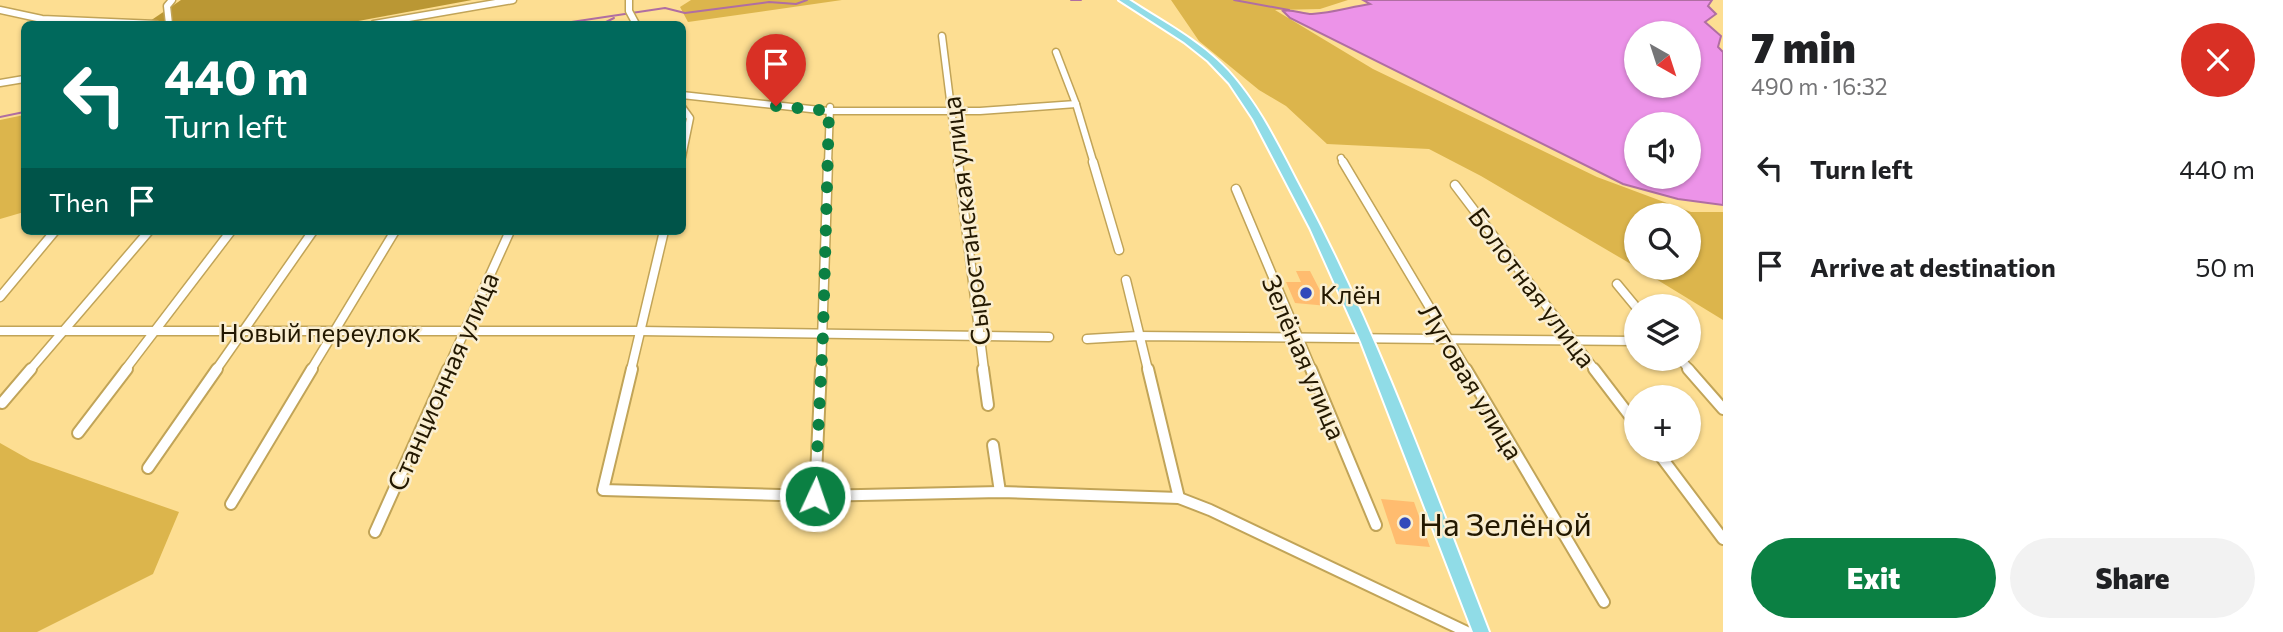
<!DOCTYPE html>
<html lang="en">
<head>
<meta charset="utf-8">
<style>
	:root { --surface:#fff; --page:#f2f2f2; --text:#202124; --muted:#757577; --accent:#0b8043 }
	body { margin:0; font-family:Commissioner,sans-serif; background:var(--page); color:var(--text); height:100vh; display:flex; flex-direction:column; font-size:26px; white-space:nowrap }
	* { box-sizing:border-box; margin:0 }
	p { font-size:23px; color:var(--muted) }
	.icon { flex:none; width:38px; height:38px; fill:none; stroke:currentColor; stroke-width:2; stroke-linecap:round; stroke-linejoin:round }
	.map { position:relative; flex:1; overflow:hidden }
	.side { display:flex; flex-direction:column; background:var(--surface); width:560px }
	.side>* { flex:none }
	.hud { position:absolute; left:21px; top:21px; width:665px; height:214px; border-radius:10px; box-shadow:0 2px 5px #0004; background:#00695c; color:#fff; overflow:hidden }
	.needle { width:46px; rotate:141deg }
	.tools { position:absolute; left:1624px; top:21px; display:grid; gap:14px }
	.tools a { display:grid; place-items:center; width:77px; height:77px; border-radius:50%; background:var(--surface); box-shadow:0 2px 5px #0004; font-size:35px }
	.pin { position:absolute; display:grid; place-items:center; width:60px; height:60px; color:#fff; margin:-72px -30px; border-radius:50% 50% 50% 0; rotate:-45deg; box-shadow:0 0 7px #0007 }
	.pin .icon { rotate:45deg }
	.me { position:absolute; width:77px; margin:-38px; rotate:3deg; stroke-linejoin:round; filter:drop-shadow(0 0 5px #0008) }
	.turn { display:flex; align-items:center; gap:24px; height:147px; padding:0 28px; font-size:32px }
	.turn .icon { width:91px; height:91px; stroke-width:2.5 }
	.turn b { display:block; font-size:49px; line-height:60px }
	.then { display:flex; align-items:center; height:66px; padding:0 28px; background:#0003; gap:14px; font-size:26px }
	.round { display:grid; place-items:center; flex:none; width:74px; height:74px; border-radius:37px; background:var(--page) }
	.headline { display:flex; align-items:center; justify-content:space-between; height:119px; padding:0 28px }
	h1 { font-size:42px; font-weight:800; line-height:52px }
	.button { display:flex; gap:14px; margin-top:auto; padding:14px 28px }
	.button a { flex:1; height:80px; border-radius:42px; background:var(--accent); color:#fff; font-size:28px; font-weight:800; line-height:80px; text-align:center }
	.button a+a { background:var(--page); color:var(--text) }
	ul { padding:0; list-style:none }
	li { display:flex; align-items:center; gap:21px; height:98px; padding:0 28px }
	li div { flex:1 }
	li b { display:block; font-size:26px }
	li em { font-style:normal }
	main { display:flex; flex:1; min-height:0 }
	.map>svg:first-child { display:block }
</style>
</head>
<body>
<main>
<div class="map">
<svg width="1723" height="632" viewBox="0 0 1723 632">
	<rect width="100%" height="100%" fill="#fdde92"/>
	<!-- green -->
	<g fill="#dcb54c">
		<polygon points="691,0 842,0 688,22 680,7"/>
		<polygon points="1171,0 1348,0 1320,9 1275,10 1373,69 1597,177 1691,212 1723,212 1723,320 1638,268 1689,268 1689,215 1636,215 1636,267 1481,176 1429,149 1327,144 1286,106 1259,90 1199,41"/>
		<polygon points="24,115 24,212 0,219 0,120"/>
		<polygon points="0,443 30,460 179,512 153,574 37,632 0,632"/>
	</g>
	<!-- forest -->
	<polygon fill="#ba9734" points="181,0 472,0 342,24 150,21"/>
	<!-- water -->
	<path fill="#ec93e8" stroke="#b06ea2" stroke-width="2" fill-rule="evenodd" d="M1363,0H1712L1708,6L1716,14L1705,22L1721,36L1718,47L1723,52V205L1678,199L1623,184L1290,18L1283,11C1293,9 1302,14 1312,14C1333,13 1350,7 1370,4ZM1636,33H1689V86H1636ZM1636,124H1689V177H1636Z"/>
	<g fill="none" stroke-linecap="round" stroke-linejoin="round">
		<!-- stream -->
		<g stroke="#b06ea2" stroke-width="2">
			<polyline points="1071,0 1081,0"/>
			<polyline points="1234,0 1289,10"/>
			<polyline points="558,24 665,8 685,13 769,2 796,4 807,0"/>
			<polyline points="602,24 614,18"/>
			<polyline points="0,117 24,112"/>
		</g>
	</g>
	<!-- building -->
	<g fill="#ffbc6f">
		<polygon points="1296,271 1310,271 1328,306 1295,303 1286,282 1301,282"/>
		<polygon points="1381,499 1414,502 1430,547 1396,544"/>
	</g>
	<g fill="none" stroke-linecap="round" stroke-linejoin="round">
		<defs>
			<g id="minor-far2">
				<polyline points="629,0 629,11 636,24"/>
				<polyline points="0,10 42,19 156,24"/>
				<polyline points="169,24 167,6 172,0"/>
				<polyline points="374,24 513,0"/>
				<polyline points="942,36 958,164"/>
				<polyline points="1056,52 1076,104 1094,164"/>
				<polyline points="0,83 24,79"/>
				<polyline points="682,95 829,111 980,111 1076,104"/>
				<polyline points="682,107 690,118 682,157"/>
				<polyline points="1341,158 1344,164"/>
				<polyline points="828,164 830,107"/>
			</g>
			<g id="minor-far1">
				<polyline points="958,162 984,370"/>
				<polyline points="1093,162 1119,250"/>
				<polyline points="1343,162 1467,370"/>
				<polyline points="1455,185 1595,370"/>
				<polyline points="1236,189 1312,370"/>
				<polyline points="1126,280 1148,370"/>
				<polyline points="1617,284 1636,307"/>
				<polyline points="0,297 55,231"/>
				<polyline points="0,331 640,331 1049,337"/>
				<polyline points="1087,339 1138,336 1636,341"/>
				<polyline points="1680,359 1690,370"/>
				<polyline points="30,370 149,231"/>
				<polyline points="125,370 231,231"/>
				<polyline points="216,370 313,231"/>
				<polyline points="311,370 395,231"/>
				<polyline points="447,370 510,231"/>
				<polyline points="631,370 664,231"/>
				<polyline points="821,370 828,162"/>
			</g>
			<g id="minor">
				<polyline points="632,369 603,490 815,496 1000,492 1179,498 1210,510 1467,632"/>
				<polyline points="983,369 988,405"/>
				<polyline points="1148,369 1179,498"/>
				<polyline points="1311,369 1376,525"/>
				<polyline points="1466,369 1604,602"/>
				<polyline points="1594,369 1636,424"/>
				<polyline points="1688,369 1723,409"/>
				<polyline points="2,403 31,369"/>
				<polyline points="78,433 127,369"/>
				<polyline points="993,445 1000,492"/>
				<polyline points="1656,450 1723,539"/>
				<polyline points="148,468 217,369"/>
				<polyline points="815,496 821,369"/>
				<polyline points="231,504 312,369"/>
				<polyline points="375,532 448,369"/>
			</g>
			<path id="major" d="M1119,0H1129C1163,22 1200,41 1228,71C1261,107 1282,154 1305,197C1379,337 1432,485 1489,632H1473L1361,342L1310,228L1253,119L1229,83L1208,61L1184,42Z"/>
		</defs>
		<!-- minor-far2 casing -->
		<use href="#minor-far2" stroke="#c1a458" stroke-width="9"/>
		<!-- minor-far1 casing -->
		<use href="#minor-far1" stroke="#c1a458" stroke-width="11"/>
		<!-- minor casing -->
		<use href="#minor" stroke="#c1a458" stroke-width="14"/>
		<!-- major casing -->
		<use href="#major" stroke="#fff" stroke-width="4"/>
		<!-- minor-far2 -->
		<use href="#minor-far2" stroke="#fff" stroke-width="6"/>
		<!-- minor-far1 -->
		<use href="#minor-far1" stroke="#fff" stroke-width="8"/>
		<!-- minor -->
		<use href="#minor" stroke="#fff" stroke-width="10"/>
		<!-- major -->
		<use href="#major" fill="#90dce7" fill-rule="evenodd"/>
	</g>
	<g fill="none" stroke-linecap="round" stroke-linejoin="round">
		<!-- route -->
		<polyline stroke="#0b8043" stroke-width="12" stroke-dasharray="0 21.6" points="776,106 829,111 823,335 815,496"/>
	</g>
	<!-- markers -->
	<g fill="#314abb" stroke="#faeed0" stroke-width="2.5">
		<circle cx="1306" cy="293" r="7"/>
		<circle cx="1405" cy="523" r="7"/>
	</g>
	<g text-anchor="middle" dominant-baseline="central" stroke-width="5" stroke-linejoin="round" paint-order="stroke">
		<!-- street labels -->
		<g font-size="26" fill="#231800" stroke="#faeed0">
			<text transform="translate(965 221) rotate(-97)">Сыростанская улица</text>
			<text transform="translate(1533 287) rotate(53)">Болотная улица</text>
			<text x="320" y="331">Новый переулок</text>
			<text transform="translate(1305 357) rotate(67)">Зелёная улица</text>
			<text transform="translate(442 381) rotate(-66)">Станционная улица</text>
			<text transform="translate(1472 381) rotate(59)">Луговая улица</text>
		</g>
		<!-- poi labels -->
		<g font-size="26" fill="#231800" stroke="#faeed0" text-anchor="start">
			<text x="1320" y="293">Клён</text>
		</g>
		<!-- near-poi labels -->
		<g font-size="32" fill="#231800" stroke="#faeed0" text-anchor="start">
			<text x="1419" y="523">На Зелёной</text>
		</g>
	</g>
</svg>
<div class="tools">
<a><svg class="needle" viewBox="-14 -14 28 28"><path d="M0-13l5 13h-10z" fill="#e53935"/><path d="M0 13l5-13h-10z" fill="#757577"/></svg></a>
<a><svg class="icon" aria-label="sound" viewBox="0 0 24 24"><path d="M4 9h4l5-4v14l-5-4H4zM17 9q2 3 0 6"/></svg></a>
<a><svg class="icon" aria-label="search" viewBox="0 0 24 24"><circle cx="10" cy="10" r="6"/><path d="M15 15l6 6"/></svg></a>
<a><svg class="icon" aria-label="layers" viewBox="0 0 24 24"><path d="M12 4l9 5-9 5-9-5zM3 14l9 5 9-5"/></svg></a>
<a>+</a>
</div>
<div class="pin" style="left:776px;top:106px;background:#d93025"><svg class="icon" aria-label="arrive" viewBox="0 0 24 24"><path d="M6 21V4h12l-3 4 3 4H6"/></svg></div>
<svg class="me" style="left:815px;top:496px" viewBox="-20 -20 40 40"><circle r="17" fill="#0b8043" stroke="#fff" stroke-width="3"/><path d="M0-11L8 9 0 5-8 9z" fill="#fff"/></svg>
<div class="hud">
<div class="turn"><svg class="icon" aria-label="left" viewBox="0 0 24 24"><path d="M17 20v-9H6M10 6l-5 5 5 5"/></svg><div><b>440 m</b>Turn left</div></div>
<div class="then">Then<svg class="icon" aria-label="arrive" viewBox="0 0 24 24"><path d="M6 21V4h12l-3 4 3 4H6"/></svg></div>
</div>
</div>
<section class="side">
<div class="headline"><div><h1>7 min</h1><p>490 m · 16:32</p></div><a class="round" style="background:#d93025;color:#fff"><svg class="icon" aria-label="close" viewBox="0 0 24 24"><path d="M6 6l12 12M18 6L6 18"/></svg></a></div>
<ul>
<li><svg class="icon" aria-label="left" viewBox="0 0 24 24"><path d="M17 20v-9H6M10 6l-5 5 5 5"/></svg><div><b>Turn left</b></div><em>440 m</em></li>
<li><svg class="icon" aria-label="arrive" viewBox="0 0 24 24"><path d="M6 21V4h12l-3 4 3 4H6"/></svg><div><b>Arrive at destination</b></div><em>50 m</em></li>
</ul>
<div class="button"><a>Exit</a><a>Share</a></div>
</section>
</main>
</body>
</html>
